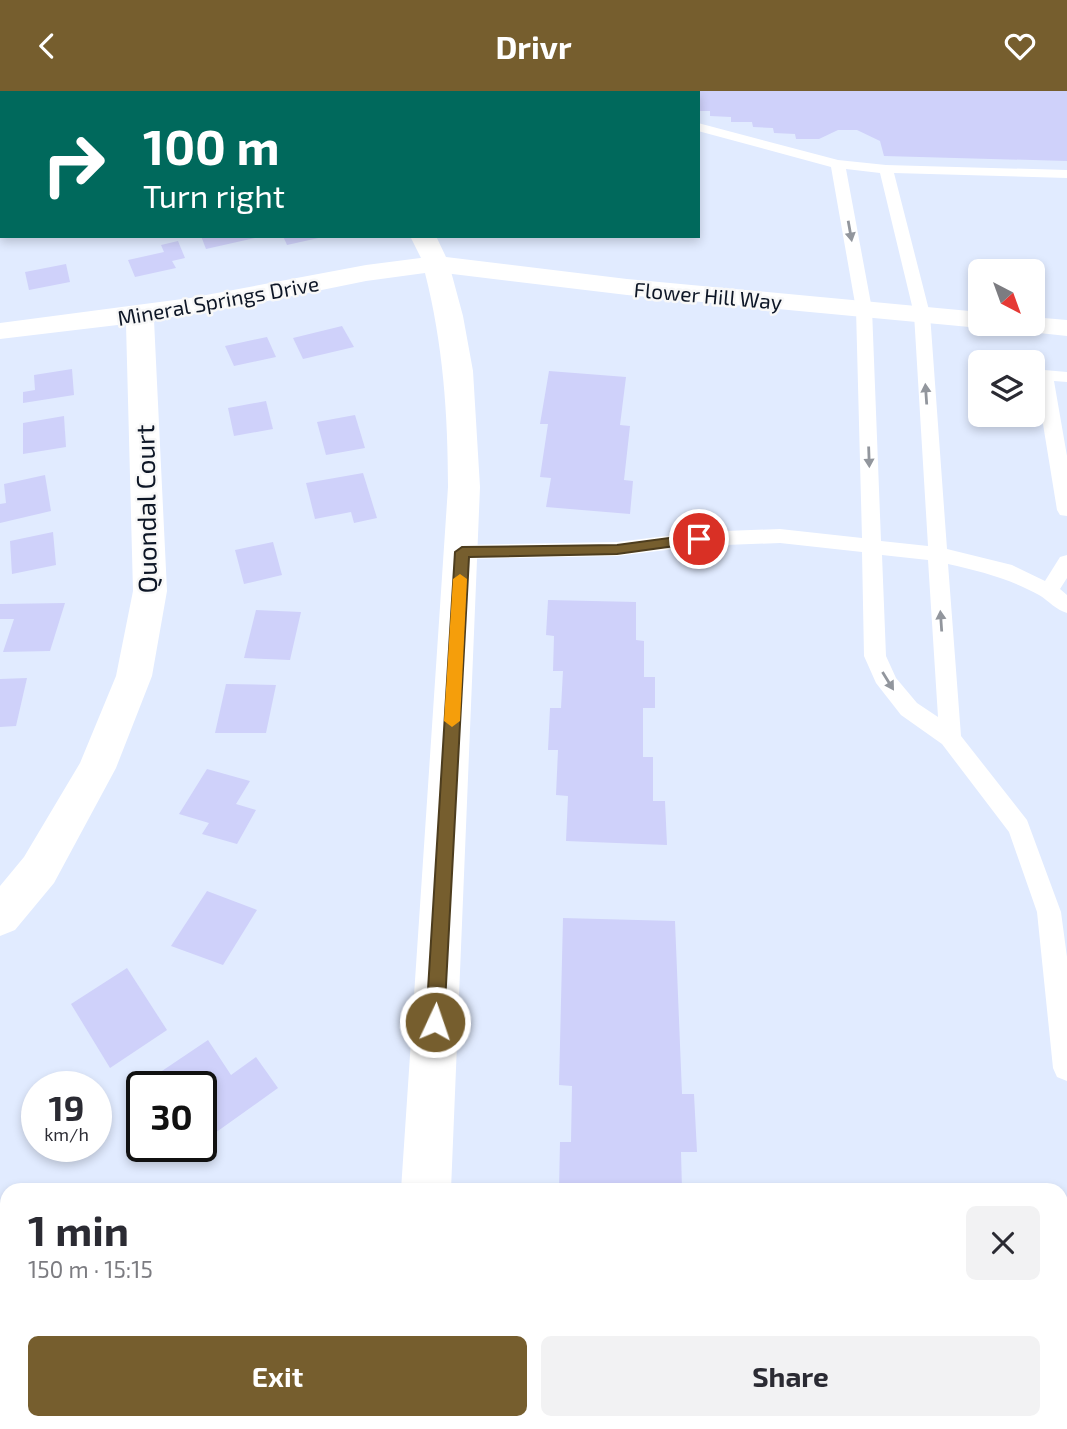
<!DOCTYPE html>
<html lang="en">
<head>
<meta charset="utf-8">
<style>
	:root { --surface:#fff; --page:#f2f2f3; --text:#2b2b33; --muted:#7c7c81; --accent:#765e2e }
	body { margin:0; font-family:"Exo 2",sans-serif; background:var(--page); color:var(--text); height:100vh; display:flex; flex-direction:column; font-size:26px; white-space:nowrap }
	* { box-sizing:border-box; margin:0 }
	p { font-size:23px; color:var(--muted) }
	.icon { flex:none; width:38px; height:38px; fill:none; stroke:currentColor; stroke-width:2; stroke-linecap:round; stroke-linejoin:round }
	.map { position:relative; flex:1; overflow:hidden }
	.details { position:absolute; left:0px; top:1092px; width:1068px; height:247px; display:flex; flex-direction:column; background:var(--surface); border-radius:21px 21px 0 0; box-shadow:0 4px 10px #0003 }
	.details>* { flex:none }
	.banner { position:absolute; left:0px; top:0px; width:700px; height:147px; box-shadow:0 4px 10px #0003; background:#00695c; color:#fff; overflow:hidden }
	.needle { width:46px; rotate:139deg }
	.fabs { position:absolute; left:968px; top:168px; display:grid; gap:14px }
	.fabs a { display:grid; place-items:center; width:77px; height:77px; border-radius:10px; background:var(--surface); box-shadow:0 4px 10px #0003; font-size:35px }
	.speed { position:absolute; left:21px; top:980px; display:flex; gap:14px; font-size:35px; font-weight:700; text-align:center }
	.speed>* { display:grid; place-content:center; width:91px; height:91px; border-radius:50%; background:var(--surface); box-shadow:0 4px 10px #0003; line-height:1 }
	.speed small { font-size:18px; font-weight:400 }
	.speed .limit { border:4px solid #111; border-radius:10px; background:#fff; color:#111 }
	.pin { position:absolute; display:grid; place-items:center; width:60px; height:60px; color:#fff; margin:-30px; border:4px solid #fff; border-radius:50%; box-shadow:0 2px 7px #0007 }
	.me { position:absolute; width:77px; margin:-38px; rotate:3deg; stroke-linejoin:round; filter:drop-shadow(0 0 5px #0008) }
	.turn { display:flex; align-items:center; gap:24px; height:147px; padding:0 28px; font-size:32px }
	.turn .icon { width:91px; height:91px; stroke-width:2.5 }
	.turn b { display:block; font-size:49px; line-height:60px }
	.round { display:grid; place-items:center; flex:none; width:74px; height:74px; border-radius:10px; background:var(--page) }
	.head { display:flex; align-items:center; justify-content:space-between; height:119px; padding:0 28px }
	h1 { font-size:42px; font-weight:700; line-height:52px }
	.button { display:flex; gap:14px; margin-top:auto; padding:14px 28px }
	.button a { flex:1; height:80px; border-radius:10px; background:var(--accent); color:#fff; font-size:28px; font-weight:700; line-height:80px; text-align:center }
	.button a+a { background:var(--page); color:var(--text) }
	header { display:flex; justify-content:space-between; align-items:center; height:91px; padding:0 28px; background:var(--accent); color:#fff; font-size:32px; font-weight:700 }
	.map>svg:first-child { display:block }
</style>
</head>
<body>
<header><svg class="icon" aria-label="back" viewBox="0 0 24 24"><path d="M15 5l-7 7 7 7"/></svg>Drivr<svg class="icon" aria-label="heart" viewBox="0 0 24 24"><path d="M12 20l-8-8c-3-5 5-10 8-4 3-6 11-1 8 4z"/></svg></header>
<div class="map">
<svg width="1067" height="1338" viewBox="0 0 1067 1338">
	<rect width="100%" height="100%" fill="#e1ebff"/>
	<!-- building -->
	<g fill="#cfd1fa">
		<polygon points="698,0 1067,0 1067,70 884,65 880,50 857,39 838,39 819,48 796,48 795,43 774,42 773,37 753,36 752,31 731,31 731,26 710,25 710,20 698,20"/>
		<polygon points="201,145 258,145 259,146 206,158"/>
		<polygon points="283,145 323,145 323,146 287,154"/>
		<polygon points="178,150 185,167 172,170 176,177 135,186 128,169 164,161 161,154"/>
		<polygon points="66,173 70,191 29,199 25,181"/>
		<polygon points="342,235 354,256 303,268 293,247"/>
		<polygon points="267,246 276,266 234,275 225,255"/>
		<polygon points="72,278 74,304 23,312 23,301 35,299 34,284"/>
		<polygon points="549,280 626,286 620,334 630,335 624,389 633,390 630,423 546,416 551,387 540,386 548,333 540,333"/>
		<polygon points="266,310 273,338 234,345 228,317"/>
		<polygon points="355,324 365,357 326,364 317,331"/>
		<polygon points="64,325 66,356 23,363 23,332"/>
		<polygon points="363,382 377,427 354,432 351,421 315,428 306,392"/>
		<polygon points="45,384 51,420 0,432 0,413 6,412 4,393"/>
		<polygon points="53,441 56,474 12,483 10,450"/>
		<polygon points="273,451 282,484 244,493 235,459"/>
		<polygon points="548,509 636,511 636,549 644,550 644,586 655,586 655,617 643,617 643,666 653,666 653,710 665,710 667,754 566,750 568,705 556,704 558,659 548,659 550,617 561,617 563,580 553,580 554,545 546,544"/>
		<polygon points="65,512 50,560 3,561 14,528 0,528 0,513"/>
		<polygon points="256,519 301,521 290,569 244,567"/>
		<polygon points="27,587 16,635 0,636 0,588"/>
		<polygon points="226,593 276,594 266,642 215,642"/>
		<polygon points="207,678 250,690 236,713 256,719 237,753 202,743 209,732 179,723"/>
		<polygon points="207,800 257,819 223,874 171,855"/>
		<polygon points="563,827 675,830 682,1003 694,1003 697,1061 681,1061 682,1099 559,1099 560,1051 571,1051 572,995 559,994"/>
		<polygon points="127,877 167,939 110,977 71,913"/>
		<polygon points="208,949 231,984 256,966 278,997 201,1052 201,996 155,996 150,988"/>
		<rect x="0" y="1192" width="7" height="71"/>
	</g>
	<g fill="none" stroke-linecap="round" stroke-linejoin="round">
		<!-- lane -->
		<g fill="#fff" fill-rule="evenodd">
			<rect x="408" y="0" width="14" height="2"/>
			<path d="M698,32L838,69L886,74L1067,79V87L894,82L930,223L947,458L1012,474L1045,490L1060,466L1067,464V487L1060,498L1067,504V522C1056,519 1049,510 1039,504C1010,488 980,480 948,473L961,645L1027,729L1061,821L1067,866V990L1057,986L1053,977L1037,821L1009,741L942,653L901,624L876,592L864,565L862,461L780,452L699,455L617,465L462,468L455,466L452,461L455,456L462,454L617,451L699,441L780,438L862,447L856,218L831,76L698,40ZM846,78L880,82L914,223L928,455L881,450L872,218ZM882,464L928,469L938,626L917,612L896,587L886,565Z"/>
			<polygon points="1044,279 1067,281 1067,291 1054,290 1067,365 1067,425 1060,424 1057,419 1035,284"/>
		</g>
		<!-- street -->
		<g fill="#fff" fill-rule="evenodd">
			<polygon points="2,30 2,44 0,45 0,31"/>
			<path d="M436,165L445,167L449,173L463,225L473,280L480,396L451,1099H401L448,396C448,323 443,253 425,182L366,190L253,213L154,229L167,500L152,585L116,677L54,792L15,839L0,845V795L24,766L80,672L116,585L133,500L126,233L0,248V232L190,207L366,174Z"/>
			<rect x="386" y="1332" width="54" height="6"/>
		</g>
		<!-- secondary -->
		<g fill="#fff" fill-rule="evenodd">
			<polygon points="323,0 345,0 346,2 324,2"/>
			<polygon points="410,145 436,145 446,166 627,188 980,221 980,233 991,233 980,237 627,204 436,181 427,179"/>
			<polygon points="1032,226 1067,229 1067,245 1012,239 1008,233 1032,233"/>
		</g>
	</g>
	<!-- one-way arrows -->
	<defs><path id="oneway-solid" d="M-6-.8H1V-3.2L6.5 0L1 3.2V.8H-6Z" transform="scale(1.75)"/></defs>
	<g fill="#92969d">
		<use href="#oneway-solid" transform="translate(850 140) rotate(80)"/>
		<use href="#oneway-solid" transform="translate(926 303) rotate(-94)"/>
		<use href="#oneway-solid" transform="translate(869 366) rotate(88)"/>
		<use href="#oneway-solid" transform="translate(941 530) rotate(-94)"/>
		<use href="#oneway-solid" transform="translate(888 590) rotate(58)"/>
	</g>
	<!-- route -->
	<polygon fill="#765e2e" stroke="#4d3d1e" stroke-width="2" points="699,443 706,448 704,451 617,463 469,466 444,931 442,938 435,940 428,938 426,931 455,461 462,456 617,454"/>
	<!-- slow -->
	<polygon fill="#f59e0b" points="460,483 467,488 460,630 452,636 444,630 453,488"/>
	<g text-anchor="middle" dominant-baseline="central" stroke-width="5" stroke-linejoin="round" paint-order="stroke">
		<!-- far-street labels -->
		<g font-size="21" fill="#0d1626" stroke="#f8f8f8">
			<text transform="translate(708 204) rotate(5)">Flower Hill Way</text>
			<text transform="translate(218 209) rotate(-10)">Mineral Springs Drive</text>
		</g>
		<!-- street labels -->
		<g font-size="26" fill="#0d1626" stroke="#f8f8f8">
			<text transform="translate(145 418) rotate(-91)">Quondal Court</text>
		</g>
	</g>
</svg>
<div class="fabs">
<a><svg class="needle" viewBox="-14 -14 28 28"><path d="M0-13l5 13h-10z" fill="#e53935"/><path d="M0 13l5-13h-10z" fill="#7c7c81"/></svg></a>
<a><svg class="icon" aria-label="layers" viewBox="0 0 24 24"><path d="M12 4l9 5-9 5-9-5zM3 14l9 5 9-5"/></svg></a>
</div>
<div class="speed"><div>19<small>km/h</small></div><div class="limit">30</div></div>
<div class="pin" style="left:699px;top:448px;background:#d93025"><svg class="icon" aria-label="arrive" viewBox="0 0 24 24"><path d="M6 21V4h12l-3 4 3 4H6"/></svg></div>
<svg class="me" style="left:435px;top:931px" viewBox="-20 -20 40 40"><circle r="17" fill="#765e2e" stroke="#fff" stroke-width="3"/><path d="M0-11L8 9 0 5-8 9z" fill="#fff"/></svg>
<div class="banner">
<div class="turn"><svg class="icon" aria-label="right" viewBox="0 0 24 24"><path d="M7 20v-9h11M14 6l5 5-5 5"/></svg><div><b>100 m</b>Turn right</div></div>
</div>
<section class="details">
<div class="head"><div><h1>1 min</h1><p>150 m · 15:15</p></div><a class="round"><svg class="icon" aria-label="close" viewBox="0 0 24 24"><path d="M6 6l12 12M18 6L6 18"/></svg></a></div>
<div class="button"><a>Exit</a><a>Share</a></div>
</section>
</div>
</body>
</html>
